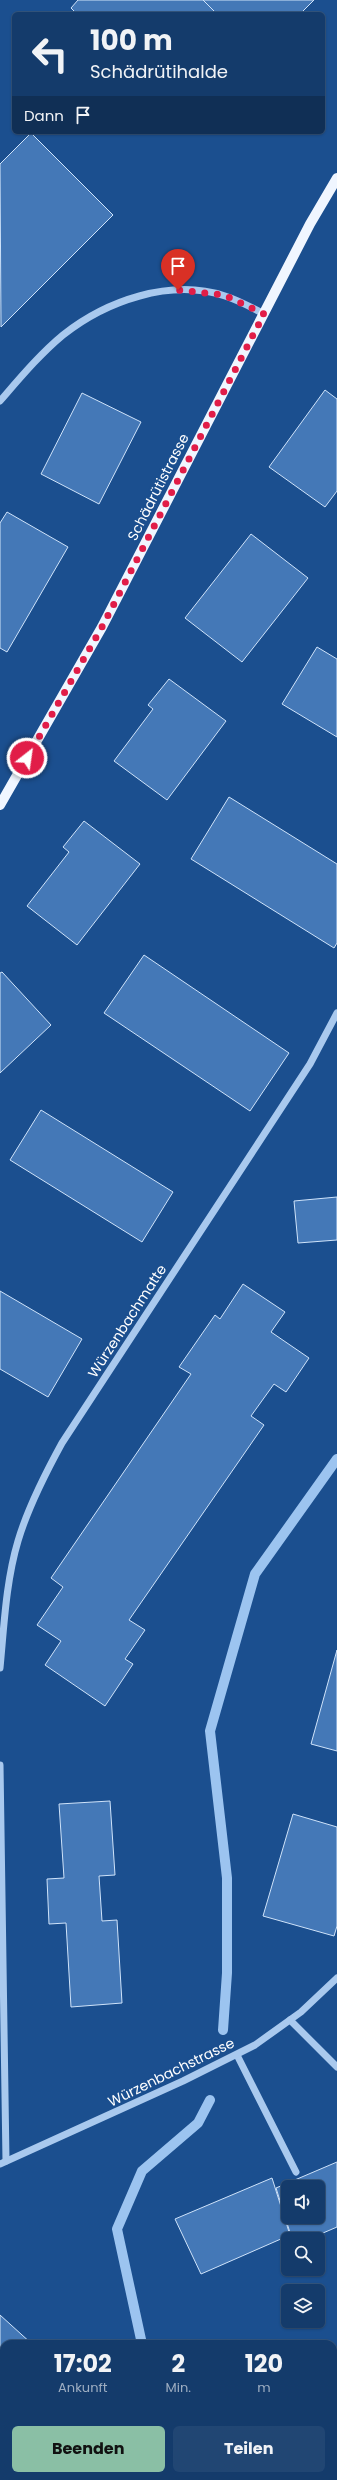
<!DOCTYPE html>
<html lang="de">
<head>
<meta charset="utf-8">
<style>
	:root { --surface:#143b6b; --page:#214673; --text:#f1f3f6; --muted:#9dadc1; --line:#33557e; --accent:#8abfa5 }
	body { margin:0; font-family:Poppins,sans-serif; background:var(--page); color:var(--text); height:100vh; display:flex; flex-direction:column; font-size:15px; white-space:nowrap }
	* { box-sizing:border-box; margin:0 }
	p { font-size:13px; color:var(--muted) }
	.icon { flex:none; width:22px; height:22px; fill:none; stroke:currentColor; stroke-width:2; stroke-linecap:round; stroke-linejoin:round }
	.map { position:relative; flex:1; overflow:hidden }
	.details { position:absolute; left:0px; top:2340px; width:337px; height:140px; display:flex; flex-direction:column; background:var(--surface); border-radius:12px 12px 0 0; box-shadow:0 1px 3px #0004,0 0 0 1px var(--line) }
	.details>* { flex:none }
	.banner { position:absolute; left:12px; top:12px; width:313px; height:122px; border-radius:6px; box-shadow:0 1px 3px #0004,0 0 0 1px var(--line); background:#143b6b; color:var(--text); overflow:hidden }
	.fabs { position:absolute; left:281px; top:2180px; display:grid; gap:8px }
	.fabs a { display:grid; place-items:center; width:44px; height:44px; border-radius:6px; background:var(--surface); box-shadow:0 1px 3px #0004,0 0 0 1px var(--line); font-size:20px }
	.pin { position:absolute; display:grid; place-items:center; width:34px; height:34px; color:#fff; margin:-41px -17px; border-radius:50% 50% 50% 0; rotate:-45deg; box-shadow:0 0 4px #0007 }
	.pin .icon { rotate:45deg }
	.me { position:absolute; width:44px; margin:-22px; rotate:30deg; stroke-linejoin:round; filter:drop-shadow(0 0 3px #0008) }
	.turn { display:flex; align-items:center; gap:14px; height:84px; padding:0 12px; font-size:18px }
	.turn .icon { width:52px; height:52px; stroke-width:2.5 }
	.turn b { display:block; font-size:28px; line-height:34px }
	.then { display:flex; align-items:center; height:38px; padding:0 12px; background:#0003; gap:8px; font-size:15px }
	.eta { display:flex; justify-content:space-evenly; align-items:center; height:68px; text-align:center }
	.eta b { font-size:24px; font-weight:700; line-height:28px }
	.action { display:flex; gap:8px; margin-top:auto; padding:8px 12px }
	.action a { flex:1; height:46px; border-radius:6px; background:var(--accent); color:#111; font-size:16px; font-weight:700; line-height:46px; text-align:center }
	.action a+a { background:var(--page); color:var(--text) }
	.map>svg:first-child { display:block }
</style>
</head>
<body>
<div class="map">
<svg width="337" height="2480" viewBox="0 0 337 2480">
	<rect width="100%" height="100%" fill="#1b4f8f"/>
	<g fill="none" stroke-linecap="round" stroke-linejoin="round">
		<!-- stream -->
		<g stroke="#9cc4f0" stroke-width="10">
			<polyline points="223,2030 227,1973 227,1878 210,1731 255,1574 337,1459"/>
			<polyline points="142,2344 117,2229 142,2171 198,2123 210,2100"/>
			<polyline points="169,2476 169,2480"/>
		</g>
	</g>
	<!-- building -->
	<g fill="#4478b7" stroke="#cfe3fa" fill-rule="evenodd">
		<polygon points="78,0 203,0 217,14 77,14 71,8"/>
		<polygon points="203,0 314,0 300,14 217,14"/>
		<polygon points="31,133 113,215 1,327 0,164"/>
		<polygon points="325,390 337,399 337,491 325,507 269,467"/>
		<polygon points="82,393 141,422 99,504 41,474"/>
		<polygon points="7,512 68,547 7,652 0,648 0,523"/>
		<polygon points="251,534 308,578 242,662 185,618"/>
		<polygon points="317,647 337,659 337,737 282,704"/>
		<polygon points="169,679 226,721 167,800 114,761 153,709 148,705"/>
		<polygon points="229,797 337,864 337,943 334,948 191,859"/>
		<polygon points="84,821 140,864 77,945 27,906 69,852 63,847"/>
		<polygon points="144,955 289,1053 250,1111 104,1013"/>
		<polygon points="2,972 51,1025 0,1073 0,973"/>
		<polygon points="41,1110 173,1192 142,1242 10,1160"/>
		<polygon points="337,1197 337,1240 298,1243 294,1201"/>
		<polygon points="243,1284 285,1312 271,1332 309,1358 286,1392 274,1384 251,1416 264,1425 129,1620 145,1630 125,1659 133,1664 105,1706 45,1665 61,1641 37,1625 63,1587 51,1578 191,1374 179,1367 215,1315 220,1319"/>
		<polygon points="0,1291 82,1339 48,1397 0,1369"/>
		<polygon points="337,1650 337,1751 311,1744"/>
		<polygon points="110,1801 115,1875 99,1876 102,1921 117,1920 122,2003 71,2007 66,1923 49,1924 47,1879 64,1878 59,1804"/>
		<polygon points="293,1814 337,1827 337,1926 334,1936 263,1916"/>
		<path d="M337,2162V2227L309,2239H292L276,2188ZM288,2187H318V2217H288Z"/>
		<polygon points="272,2178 290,2235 201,2274 175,2219"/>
		<polygon points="0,2315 32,2344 4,2344 4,2430 0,2431"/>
		<polygon points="333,2409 337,2411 337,2480 330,2476 333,2476"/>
		<polygon points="4,2430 4,2476 80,2476 79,2480 0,2480 0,2431"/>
	</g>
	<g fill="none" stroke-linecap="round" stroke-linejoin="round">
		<!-- minor -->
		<g stroke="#a9c9ee" stroke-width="7">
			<path d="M0,401C20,378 40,354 63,335C106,301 170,278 225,296C238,300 251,307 264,314"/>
			<path d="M0,1668C4,1626 6,1581 18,1541C28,1507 45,1474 62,1443L310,1064L337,1013"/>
			<polyline points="0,1765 6,2161"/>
			<polyline points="290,2020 337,2067"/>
			<polyline points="237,2055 296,2172"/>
			<polyline points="0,2164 183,2081 255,2045 301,2012 337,1978"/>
		</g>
		<!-- major -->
		<polyline stroke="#f0f6ff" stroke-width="10" points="0,805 102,627 310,224 337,178"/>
	</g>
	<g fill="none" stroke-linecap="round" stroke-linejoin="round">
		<!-- route -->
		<polyline stroke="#e11d48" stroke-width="7" stroke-dasharray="0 12.6" points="27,758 102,627 264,314 224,295 178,290"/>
	</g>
	<g text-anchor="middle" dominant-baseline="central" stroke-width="4" stroke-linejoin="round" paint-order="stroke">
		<!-- street labels -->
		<g font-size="14" fill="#fff" stroke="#1b4f8f">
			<text transform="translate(158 487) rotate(-63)">Schädrütistrasse</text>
			<text transform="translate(127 1321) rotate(-57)">Würzenbachmatte</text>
			<text transform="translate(171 2072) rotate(-26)">Würzenbachstrasse</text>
		</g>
	</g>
</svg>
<div class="fabs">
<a><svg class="icon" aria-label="sound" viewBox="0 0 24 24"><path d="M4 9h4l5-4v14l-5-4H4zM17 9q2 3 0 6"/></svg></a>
<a><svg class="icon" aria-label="search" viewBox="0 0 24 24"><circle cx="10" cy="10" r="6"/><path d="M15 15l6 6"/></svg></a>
<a><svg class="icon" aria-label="layers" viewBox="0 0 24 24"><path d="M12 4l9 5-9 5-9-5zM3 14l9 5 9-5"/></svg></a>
</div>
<div class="pin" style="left:178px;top:290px;background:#d93025"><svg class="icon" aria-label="arrive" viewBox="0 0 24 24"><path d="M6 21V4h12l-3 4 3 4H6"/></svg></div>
<svg class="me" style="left:27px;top:758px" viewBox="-20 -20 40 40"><circle r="17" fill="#e11d48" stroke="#fff" stroke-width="3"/><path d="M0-11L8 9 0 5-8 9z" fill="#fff"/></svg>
<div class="banner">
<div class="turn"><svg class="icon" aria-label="left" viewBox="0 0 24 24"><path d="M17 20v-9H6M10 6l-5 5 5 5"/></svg><div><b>100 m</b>Schädrütihalde</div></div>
<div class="then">Dann<svg class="icon" aria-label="arrive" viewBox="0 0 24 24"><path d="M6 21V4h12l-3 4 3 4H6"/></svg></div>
</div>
<section class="details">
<div class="eta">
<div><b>17:02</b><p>Ankunft</p></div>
<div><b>2</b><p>Min.</p></div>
<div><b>120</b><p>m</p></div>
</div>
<div class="action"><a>Beenden</a><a>Teilen</a></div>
</section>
</div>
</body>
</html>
